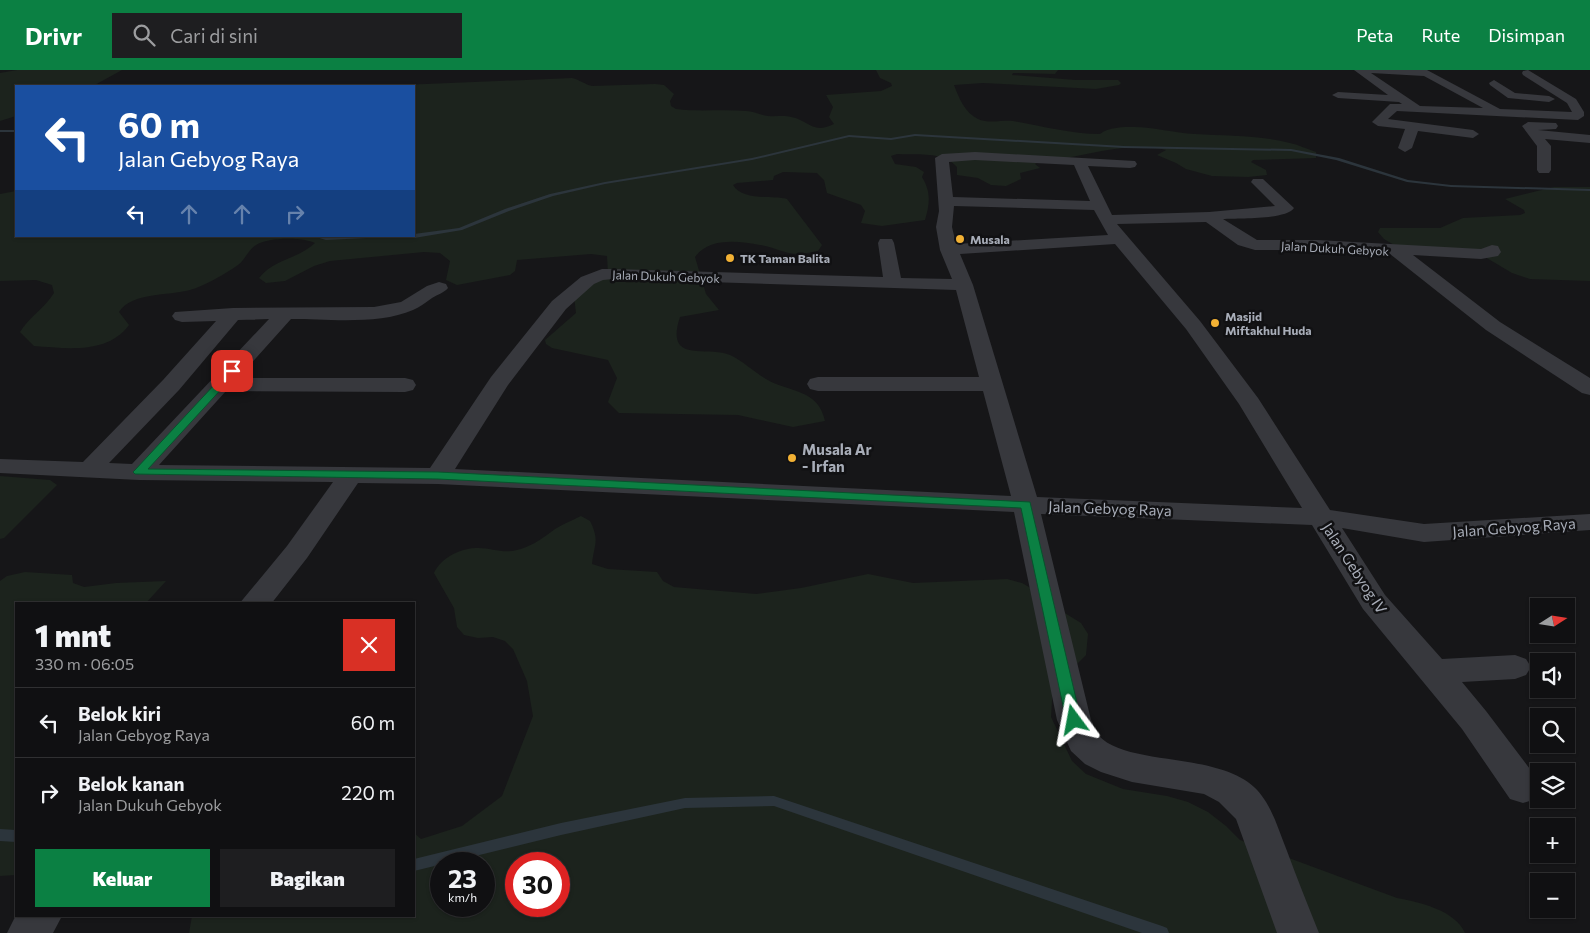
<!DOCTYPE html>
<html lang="id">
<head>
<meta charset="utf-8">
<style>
	:root { --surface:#101012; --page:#1e1e20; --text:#f1f3f6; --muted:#9c9d9f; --line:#303032; --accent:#0b8043 }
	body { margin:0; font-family:Commissioner,sans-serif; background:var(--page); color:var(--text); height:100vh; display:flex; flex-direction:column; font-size:19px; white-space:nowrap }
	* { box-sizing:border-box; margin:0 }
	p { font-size:16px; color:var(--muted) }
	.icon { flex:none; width:28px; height:28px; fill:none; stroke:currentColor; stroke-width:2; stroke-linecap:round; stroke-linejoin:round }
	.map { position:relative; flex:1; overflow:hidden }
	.panel { position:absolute; left:15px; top:532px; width:400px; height:315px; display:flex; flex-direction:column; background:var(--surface); border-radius:0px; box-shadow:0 1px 4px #0004,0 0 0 1px var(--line) }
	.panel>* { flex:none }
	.guide { position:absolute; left:15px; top:15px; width:400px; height:152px; border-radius:0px; box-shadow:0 1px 4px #0004,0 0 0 1px var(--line); background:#1a4fa0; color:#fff; overflow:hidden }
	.needle { width:32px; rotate:78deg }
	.fabs { position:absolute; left:1530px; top:528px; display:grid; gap:10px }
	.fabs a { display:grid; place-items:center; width:45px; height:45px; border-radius:0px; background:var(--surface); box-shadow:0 1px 4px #0004,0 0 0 1px var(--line); font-size:25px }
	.speed { position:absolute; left:430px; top:782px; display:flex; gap:10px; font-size:25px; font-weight:700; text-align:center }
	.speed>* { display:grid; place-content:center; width:65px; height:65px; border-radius:50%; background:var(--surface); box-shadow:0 1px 4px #0004,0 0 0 1px var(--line); line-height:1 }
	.speed small { font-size:12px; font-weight:400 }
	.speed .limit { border:8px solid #d22; background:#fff; color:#111 }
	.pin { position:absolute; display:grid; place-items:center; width:42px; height:42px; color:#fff; margin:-21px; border-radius:10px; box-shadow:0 2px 8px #0006 }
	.me { position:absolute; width:55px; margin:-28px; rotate:347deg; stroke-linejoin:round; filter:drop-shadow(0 0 4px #0008) }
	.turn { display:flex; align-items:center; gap:18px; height:105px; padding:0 20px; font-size:22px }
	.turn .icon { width:65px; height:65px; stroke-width:2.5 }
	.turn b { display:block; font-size:35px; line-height:42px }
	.lanes { display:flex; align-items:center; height:48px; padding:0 20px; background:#0003; justify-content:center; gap:25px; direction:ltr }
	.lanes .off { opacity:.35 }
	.round { display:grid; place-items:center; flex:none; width:52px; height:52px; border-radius:0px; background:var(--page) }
	.overview { display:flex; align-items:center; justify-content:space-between; height:85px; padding:0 20px }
	h1 { font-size:30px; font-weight:800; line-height:38px }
	.primary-button { display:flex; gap:10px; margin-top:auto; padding:10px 20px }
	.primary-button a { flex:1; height:58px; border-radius:0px; background:var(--accent); color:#fff; font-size:20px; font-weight:800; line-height:58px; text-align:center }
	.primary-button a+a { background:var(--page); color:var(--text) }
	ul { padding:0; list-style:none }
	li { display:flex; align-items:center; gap:15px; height:70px; padding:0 20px; border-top:1px solid var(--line) }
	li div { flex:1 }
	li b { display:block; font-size:19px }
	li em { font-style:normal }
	header { display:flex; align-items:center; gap:30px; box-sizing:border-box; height:70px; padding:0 25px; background:var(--accent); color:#fff }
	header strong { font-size:24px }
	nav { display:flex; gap:28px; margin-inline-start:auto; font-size:18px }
	.search { width:350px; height:45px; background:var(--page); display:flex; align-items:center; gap:12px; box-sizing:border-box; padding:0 18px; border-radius:0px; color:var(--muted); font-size:19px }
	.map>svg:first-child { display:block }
</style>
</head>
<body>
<header>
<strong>Drivr</strong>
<div class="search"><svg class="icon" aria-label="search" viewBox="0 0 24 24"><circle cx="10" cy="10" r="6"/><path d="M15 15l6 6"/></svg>Cari di sini</div>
<nav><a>Peta</a><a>Rute</a><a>Disimpan</a></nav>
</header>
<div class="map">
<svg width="1590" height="863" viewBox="0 0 1590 863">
	<rect width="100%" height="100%" fill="#161618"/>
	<!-- green -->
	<g fill="#1c231d" fill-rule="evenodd">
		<polygon points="17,0 122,0 93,16 16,16 16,46 0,51 0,3"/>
		<path d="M876,0H1058L1055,4L1013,3L1012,5L1076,10H1118L1121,13L1119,15L1096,19L983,13L954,15C959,28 965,43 978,49C988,54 1002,50 1013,51C1042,56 1070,64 1100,64C1108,57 1124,57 1134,57C1154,57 1174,63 1195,64C1226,66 1259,65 1290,73C1299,75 1307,79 1316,82V88L1253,90L1251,92L1266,100L1267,105L1248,107L1212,106L1186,99L1176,93L1157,85L1166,80C1123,70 1081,89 1039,92L1035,94L1040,98L1020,103L1021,109L1006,116L991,115L978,108L957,105V97C943,81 917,85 897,84L891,86L895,94L916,97L924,102L922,107C931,122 930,133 925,150L882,156L861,153L865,141L861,135L827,123L824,110L817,103L783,102L774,106L773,110L737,113L733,115C742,131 771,125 787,129L822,175L818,181C811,182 804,184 798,184C785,184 773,177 760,175C739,171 709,167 695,187L706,224L719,240L680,247C664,295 708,275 730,285C743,291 754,302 766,309C789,323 818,318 825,351L793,357L738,345L619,343L608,332L617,308L608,290L552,278L546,274L545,270L576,243L573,218L608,204L607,186L591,184L517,190L515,201L510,205L457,215L446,210L450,191L440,183L424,182L330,191L314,196L285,211L266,213L259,208C274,189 298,189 315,173C303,167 268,167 256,175C248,180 245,190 238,195C227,203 202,217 190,220C168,226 132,222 119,242L129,255C107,285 66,278 34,276L20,262C29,247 45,238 54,223L52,215L36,210L0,211V124L16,121V166H414V16H378L572,8C580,10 584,14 592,16L655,14L664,15L674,24L670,31L671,36L676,39C699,42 722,39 746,41C753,41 760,45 768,46C776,47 784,45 791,47C809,50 812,65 834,54L829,47L833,37L826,25L881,21L892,16L891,13L880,8Z"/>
		<polygon points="1554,117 1590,117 1590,211 1530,209 1512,203 1475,181 1396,176 1384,169 1378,162 1380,158 1440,158 1463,148 1520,145 1525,143 1524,140 1505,129"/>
		<polygon points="0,406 50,410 57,415 4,468 0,469"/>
		<path d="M581,446L590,451C600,471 594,474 592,494L608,499L657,502L663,511L674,517L756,524L801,518L868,504L913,513L1007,509L1022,513L1034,520L1055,537L1081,553L1088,564L1086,585L1067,604L1053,612L1051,647L1072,691L1086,704L1123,719L1167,726L1188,732L1208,742L1226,756L1240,770L1397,828C1419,832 1455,840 1465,863H189L192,846H414V763L421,769L462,756L502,726L533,646L527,611L513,579L505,571L493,567L478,568L464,565L457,557L454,538L434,503C441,488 459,479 475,478C490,477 502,484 517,480C530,477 540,470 551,462C560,455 571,451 581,446ZM441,794H484V836H441ZM516,794H559V836H516Z"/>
		<polygon points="25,502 72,505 73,513 84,517 116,513 166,511 145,534 16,534 16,805 0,806 0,511 7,506"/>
	</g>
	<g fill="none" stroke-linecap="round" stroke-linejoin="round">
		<!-- stream -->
		<g fill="#2c353c" fill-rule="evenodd">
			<rect x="0" y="60" width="16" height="2"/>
			<polygon points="915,64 1124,76 1291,79 1339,88 1408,110 1451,115 1590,119 1590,121 1451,117 1407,112 1336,90 1291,81 1124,78 915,66 891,70 849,67 752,90 605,114 553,126 509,141 462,160 414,168 411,166 414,166 414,164 459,158 505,139 550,124 605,112 752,88 849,65 891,68"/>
			<polygon points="313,166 370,166 367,168 326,170"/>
			<polygon points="774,726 1162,856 1167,858 1169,863 1142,863 774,736 685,738 561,765 414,801 414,789 561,753 685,728"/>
			<polygon points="0,759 16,760 16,772 0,771"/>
		</g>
		<!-- minor -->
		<g fill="#37383d" fill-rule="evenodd">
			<path d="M1354,0H1427L1500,39L1572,42L1567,33L1523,5L1522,3L1523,1L1528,0L1576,29L1584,42V46L1578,50L1397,41L1388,49L1473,60L1479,64L1473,68L1418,61L1412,78L1405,82L1398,78L1405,59L1378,56L1372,52L1390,34H1402L1399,32L1338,28L1332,25L1338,22L1388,25ZM1371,3L1424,6L1483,38L1420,36Z"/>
			<polygon points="1494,10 1515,23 1549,26 1555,29 1549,32 1508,28 1490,15 1489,13"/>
			<polygon points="1528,52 1556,53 1558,56 1556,59 1538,60 1590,65 1590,73 1545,69 1551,76 1551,100 1549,103 1539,103 1537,100 1537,76 1522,56"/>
			<path d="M975,82L1135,91L1137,94L1135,97L1130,98L1088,96L1112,145L1209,142L1275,136L1251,112L1253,109H1263L1294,138C1286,150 1238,148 1223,149L1257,170H1317L1481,179L1492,175L1498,176L1501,182L1498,186L1481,189L1413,185L1500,252L1590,308V325L1582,323L1486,260L1390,184L1317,180H1255L1238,175L1206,152L1117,154L1200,251L1258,328L1330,440L1424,454L1590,444V460L1424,472L1342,458L1385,525L1442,589L1515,585L1526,589L1531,597L1526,605L1515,609L1462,612L1486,641L1536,707C1540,715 1540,721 1536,729L1523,733L1510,729L1462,659L1363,539L1312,455L1041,444L1091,650C1093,653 1094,658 1095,661C1119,698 1214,680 1254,717C1272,734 1278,759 1287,781C1297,808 1308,836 1319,863H1277L1236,749L1219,732L1204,724L1132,712L1101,702L1085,694L1071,681L1057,650L1014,442L438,414L358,413L307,488L271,534H239L287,476L333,412L139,410L0,403V389L83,392L163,310L216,251L182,252L175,250L172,246L175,242L233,238L374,237L401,232L427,216L439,212L446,214L448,218C444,223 438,224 432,228C426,232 420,237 413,240C379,255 328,249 291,249L238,308H405L413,310L416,315L413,320L405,322L226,321L159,395L430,398L491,307L552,231L581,207L602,199H613L883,207L878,173L880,169H892L894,173L901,208L952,209L940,180L936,157L939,141L935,88L942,84ZM975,90L1074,95L1090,131L953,127L949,92ZM954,136L1094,140L1108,165L956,174L952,157ZM1115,174L1186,259L1239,334L1302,438L1037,427L973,215L960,184ZM613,209L956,220L979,307H818L810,309L807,314L810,319L818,321H983L1011,426L455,399L508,315L566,239L594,214L603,210ZM269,249L132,394L109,393L179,320L238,250Z"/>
			<polygon points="16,845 16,846 62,846 53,863 7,863"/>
		</g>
	</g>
	<!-- route -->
	<polygon fill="#0b8043" stroke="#07532c" points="232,298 237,301 236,303 148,399 438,402 1030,432 1081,650 1079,654 1074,656 1069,654 1066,650 1021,438 438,409 135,404 133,402 135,400 229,299"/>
	<!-- markers -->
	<g fill="#f2b134" stroke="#111113" stroke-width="2">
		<circle cx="960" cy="169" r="5"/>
		<circle cx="730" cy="188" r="5"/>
		<circle cx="1215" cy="253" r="5"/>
		<circle cx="792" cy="388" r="5"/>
	</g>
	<g text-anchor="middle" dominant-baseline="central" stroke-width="5" stroke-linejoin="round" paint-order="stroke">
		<!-- far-poi labels -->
		<g font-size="12" font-weight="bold" fill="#a8adb8" stroke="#111113" text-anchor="start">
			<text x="970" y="169">Musala</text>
			<text x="740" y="188">TK Taman Balita</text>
			<text x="1225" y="246">Masjid<tspan x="1225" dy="14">Miftakhul Huda</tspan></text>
		</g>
		<!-- far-street labels -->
		<g font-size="12" fill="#a8adb8" stroke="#111113">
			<text transform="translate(1335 178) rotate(3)">Jalan Dukuh Gebyok</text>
			<text transform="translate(666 206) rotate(2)">Jalan Dukuh Gebyok</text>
		</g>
		<!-- poi labels -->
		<g font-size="15" font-weight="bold" fill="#a8adb8" stroke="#111113" text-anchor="start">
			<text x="802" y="379">Musala Ar<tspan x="802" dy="17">- Irfan</tspan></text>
		</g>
		<!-- street labels -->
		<g font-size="15" fill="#a8adb8" stroke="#111113">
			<text transform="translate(1110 438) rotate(2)">Jalan Gebyog Raya</text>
			<text transform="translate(1514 457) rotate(-4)">Jalan Gebyog Raya</text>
			<text transform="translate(1355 498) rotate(57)">Jalan Gebyog IV</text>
		</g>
	</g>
</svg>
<div class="fabs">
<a><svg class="needle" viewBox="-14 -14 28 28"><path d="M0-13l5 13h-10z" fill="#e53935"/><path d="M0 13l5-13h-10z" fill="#9c9d9f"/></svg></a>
<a><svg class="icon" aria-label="sound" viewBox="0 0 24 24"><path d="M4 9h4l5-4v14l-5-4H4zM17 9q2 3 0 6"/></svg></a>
<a><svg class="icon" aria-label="search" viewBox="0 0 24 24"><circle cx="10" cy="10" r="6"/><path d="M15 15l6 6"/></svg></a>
<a><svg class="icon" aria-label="layers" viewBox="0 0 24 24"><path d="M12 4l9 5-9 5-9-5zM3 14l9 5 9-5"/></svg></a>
<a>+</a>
<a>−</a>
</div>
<div class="speed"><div>23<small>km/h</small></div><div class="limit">30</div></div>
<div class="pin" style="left:232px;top:301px;background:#d93025"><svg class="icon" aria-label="arrive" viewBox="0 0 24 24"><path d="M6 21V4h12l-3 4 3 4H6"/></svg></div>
<svg class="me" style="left:1074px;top:650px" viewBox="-20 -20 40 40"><path d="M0-17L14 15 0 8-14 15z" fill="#0b8043" stroke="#fff" stroke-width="4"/></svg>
<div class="guide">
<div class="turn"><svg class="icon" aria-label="left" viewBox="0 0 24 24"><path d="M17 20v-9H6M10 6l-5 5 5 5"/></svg><div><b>60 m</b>Jalan Gebyog Raya</div></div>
<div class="lanes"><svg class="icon" aria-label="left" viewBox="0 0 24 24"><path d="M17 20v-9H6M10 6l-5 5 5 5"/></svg><svg class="icon off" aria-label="ahead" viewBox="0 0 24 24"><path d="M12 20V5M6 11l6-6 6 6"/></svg><svg class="icon off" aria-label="ahead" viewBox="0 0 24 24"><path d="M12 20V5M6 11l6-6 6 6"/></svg><svg class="icon off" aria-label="right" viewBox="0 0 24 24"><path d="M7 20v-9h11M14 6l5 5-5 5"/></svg></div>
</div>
<section class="panel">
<div class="overview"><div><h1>1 mnt</h1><p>330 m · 06:05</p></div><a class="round" style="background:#d93025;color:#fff"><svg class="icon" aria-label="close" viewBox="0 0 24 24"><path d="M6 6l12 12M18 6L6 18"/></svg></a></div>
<ul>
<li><svg class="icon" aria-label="left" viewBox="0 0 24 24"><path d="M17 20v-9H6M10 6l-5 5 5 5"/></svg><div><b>Belok kiri</b><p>Jalan Gebyog Raya</p></div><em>60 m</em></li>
<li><svg class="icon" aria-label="right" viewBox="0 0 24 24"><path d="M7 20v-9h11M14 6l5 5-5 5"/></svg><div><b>Belok kanan</b><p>Jalan Dukuh Gebyok</p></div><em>220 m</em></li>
</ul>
<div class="primary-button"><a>Keluar</a><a>Bagikan</a></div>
</section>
</div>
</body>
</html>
